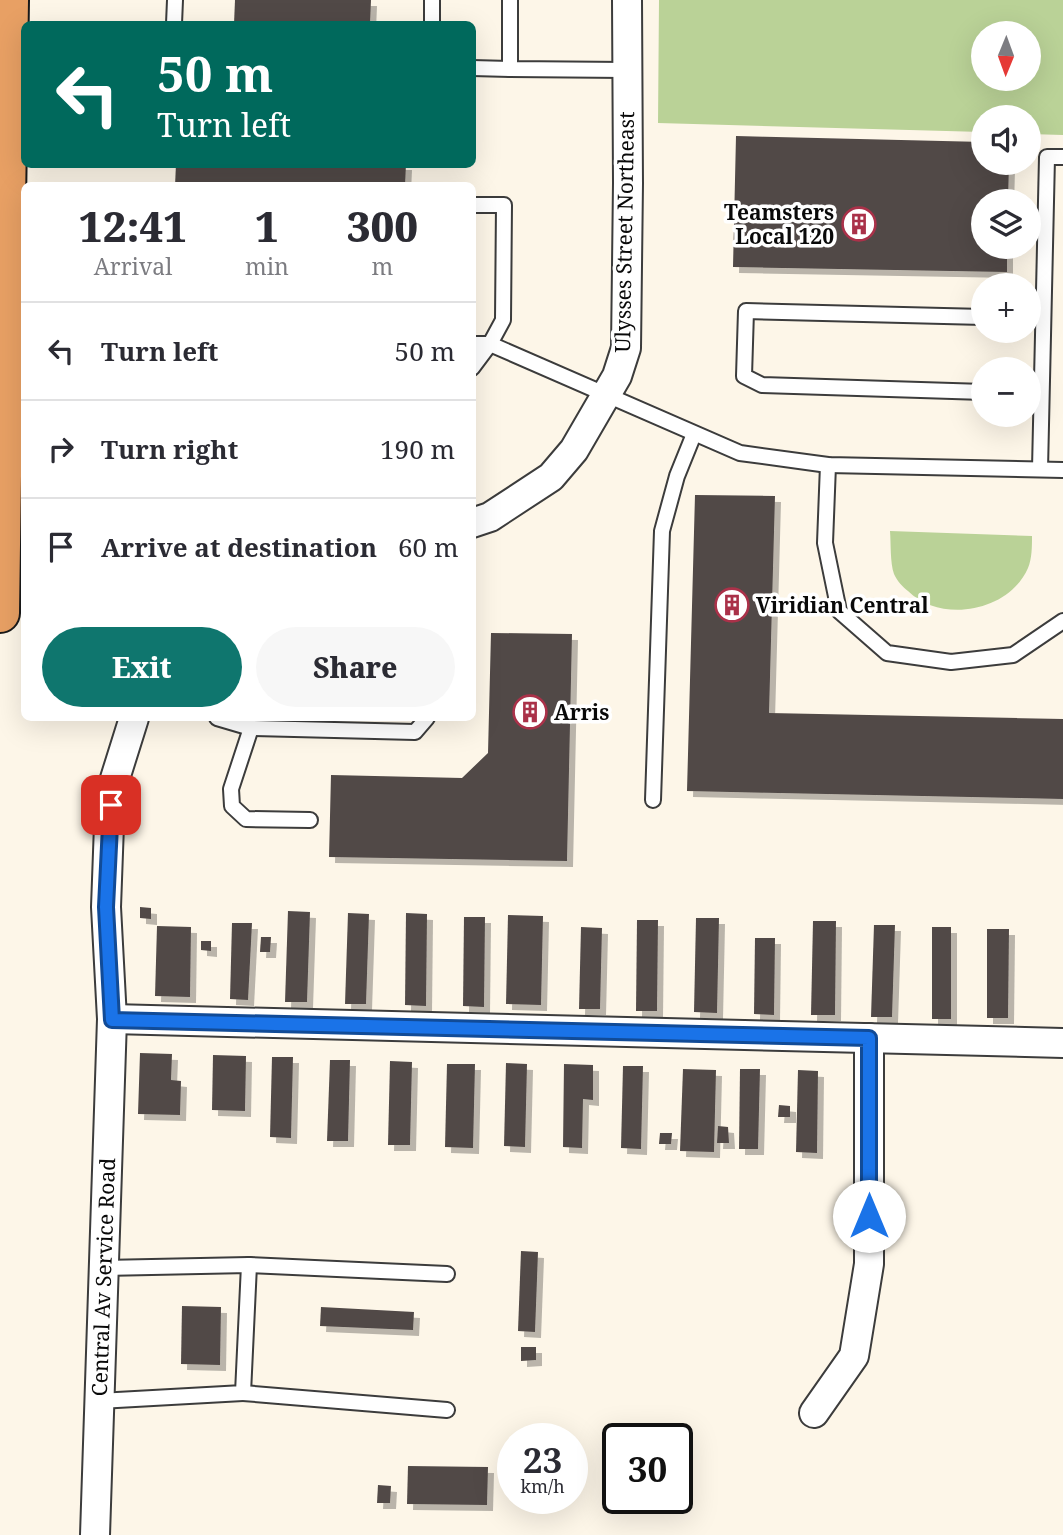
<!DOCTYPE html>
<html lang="en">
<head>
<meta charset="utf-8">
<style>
	:root { --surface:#fff; --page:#f7f7f7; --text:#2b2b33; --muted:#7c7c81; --line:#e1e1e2; --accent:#0f766e }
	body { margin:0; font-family:"Noto Serif",serif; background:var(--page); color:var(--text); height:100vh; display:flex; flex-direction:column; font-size:26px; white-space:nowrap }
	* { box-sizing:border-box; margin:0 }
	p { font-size:23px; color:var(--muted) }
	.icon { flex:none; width:38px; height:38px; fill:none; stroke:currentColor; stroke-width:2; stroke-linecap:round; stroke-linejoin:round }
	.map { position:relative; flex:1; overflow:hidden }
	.drawer { position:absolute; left:21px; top:182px; width:455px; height:539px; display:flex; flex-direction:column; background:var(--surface); border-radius:10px; box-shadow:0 7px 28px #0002 }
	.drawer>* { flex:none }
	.hud { position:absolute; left:21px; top:21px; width:455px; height:147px; border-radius:10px; box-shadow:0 7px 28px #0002; background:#00695c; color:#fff; overflow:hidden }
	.needle { width:46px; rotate:181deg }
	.tools { position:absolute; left:971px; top:21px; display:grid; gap:14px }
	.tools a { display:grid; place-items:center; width:70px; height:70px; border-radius:50%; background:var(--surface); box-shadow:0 7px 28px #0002; font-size:35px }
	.speed { position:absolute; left:497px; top:1423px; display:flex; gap:14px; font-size:35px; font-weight:700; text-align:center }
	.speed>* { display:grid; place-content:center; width:91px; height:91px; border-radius:50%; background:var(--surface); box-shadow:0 7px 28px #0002; line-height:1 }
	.speed small { font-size:18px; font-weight:400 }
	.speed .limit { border:4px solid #111; border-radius:10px; background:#fff; color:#111 }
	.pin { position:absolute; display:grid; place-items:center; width:60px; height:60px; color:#fff; margin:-30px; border-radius:14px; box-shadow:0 4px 10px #0006 }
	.me { position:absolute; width:77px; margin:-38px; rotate:0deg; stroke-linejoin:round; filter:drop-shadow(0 0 5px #0008) }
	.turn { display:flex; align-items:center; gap:24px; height:147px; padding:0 21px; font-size:32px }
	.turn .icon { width:91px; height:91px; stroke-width:2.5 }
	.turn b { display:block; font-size:49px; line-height:60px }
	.eta { display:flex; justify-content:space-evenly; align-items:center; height:119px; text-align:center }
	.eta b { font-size:42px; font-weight:800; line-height:49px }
	.button { display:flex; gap:14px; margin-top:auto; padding:14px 21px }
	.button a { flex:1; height:80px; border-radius:42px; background:var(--accent); color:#fff; font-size:28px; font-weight:800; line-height:80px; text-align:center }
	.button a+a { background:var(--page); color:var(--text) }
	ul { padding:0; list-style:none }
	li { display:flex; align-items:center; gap:21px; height:98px; padding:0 21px; border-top:2px solid var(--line) }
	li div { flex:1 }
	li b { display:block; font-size:26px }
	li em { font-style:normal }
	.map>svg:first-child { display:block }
</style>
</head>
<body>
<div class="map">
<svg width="1063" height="1535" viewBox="0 0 1063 1535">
	<defs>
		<filter id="shadow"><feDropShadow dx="6" dy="6" stdDeviation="0" flood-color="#0004"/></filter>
	</defs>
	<rect width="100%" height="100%" fill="#fdf6e8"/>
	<!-- forest -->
	<g fill="#bad297" fill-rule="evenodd">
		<path d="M659,0H1063V135L1029,134V117H984L983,132L658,123ZM984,33H1029V79H984Z"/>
		<path d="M890,531L1032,536C1032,546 1032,559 1028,568C1009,612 941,624 908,591C903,587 897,581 894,574C890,563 891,543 890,531Z"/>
	</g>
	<!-- building -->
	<g fill="#514947" filter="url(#shadow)">
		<polygon points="235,0 371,0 370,24 234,24"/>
		<polygon points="736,136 984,142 984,163 1009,163 1008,201 984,201 984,247 1007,247 1007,272 733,267"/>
		<polygon points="176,164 406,164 405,186 175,186"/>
		<polygon points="695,495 775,496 769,713 1063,719 1063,799 687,791"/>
		<polygon points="491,633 572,634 567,861 329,857 331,775 462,778 488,753"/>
		<polygon points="140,907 151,908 151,919 140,918"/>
		<polygon points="288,911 310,912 307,1002 285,1002"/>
		<polygon points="348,913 369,914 366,1004 345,1004"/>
		<polygon points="406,913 427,914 426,1006 405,1005"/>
		<polygon points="508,915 543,916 541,1005 506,1004"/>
		<polygon points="464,917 485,917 484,1007 463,1006"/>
		<polygon points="696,918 719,918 717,1013 694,1012"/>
		<polygon points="637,920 658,920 657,1011 636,1011"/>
		<polygon points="813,921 836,921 835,1015 811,1015"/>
		<polygon points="232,923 252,923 248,1000 230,999"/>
		<polygon points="874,925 895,925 892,1017 871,1017"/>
		<polygon points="157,926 191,927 190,997 155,996"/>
		<polygon points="581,927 602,928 600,1009 579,1009"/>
		<rect x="932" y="927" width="19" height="92"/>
		<polygon points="987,929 1009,929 1008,1018 987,1018"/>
		<polygon points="261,937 271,937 270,952 260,952"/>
		<polygon points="755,938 775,938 774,1015 754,1014"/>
		<polygon points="201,941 211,941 211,951 201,950"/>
		<polygon points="140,1053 172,1054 171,1080 181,1081 180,1115 138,1114"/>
		<polygon points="213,1055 246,1056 245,1111 212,1110"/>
		<polygon points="272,1057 293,1057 291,1138 270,1137"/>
		<polygon points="330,1060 350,1060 348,1141 327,1141"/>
		<polygon points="390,1061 412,1062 410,1145 388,1145"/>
		<polygon points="506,1063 527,1064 525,1147 504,1146"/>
		<polygon points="447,1064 475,1064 473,1148 445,1147"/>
		<polygon points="564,1064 593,1065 593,1100 583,1099 582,1148 563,1147"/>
		<polygon points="623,1066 643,1066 641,1149 621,1148"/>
		<polygon points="683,1069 716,1070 714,1152 680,1151"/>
		<polygon points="740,1069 760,1069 758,1149 739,1149"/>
		<polygon points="798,1070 818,1071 817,1153 796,1152"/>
		<polygon points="779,1105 790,1106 790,1117 778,1117"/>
		<polygon points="718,1126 728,1127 729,1143 717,1143"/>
		<polygon points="660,1133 672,1133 671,1144 659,1144"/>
		<polygon points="521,1251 538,1252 535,1332 518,1331"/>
		<polygon points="182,1306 221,1307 220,1365 181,1364"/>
		<polygon points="321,1307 414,1312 413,1330 320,1326"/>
		<polygon points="521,1347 536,1347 536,1360 521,1361"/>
		<polygon points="408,1466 488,1467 487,1505 407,1504"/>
		<polygon points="378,1485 391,1486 390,1503 377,1503"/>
	</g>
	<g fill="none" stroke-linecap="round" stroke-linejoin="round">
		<defs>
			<g id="service">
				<polyline points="510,0 510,69 626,70"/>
				<polyline points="174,24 175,0"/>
				<polyline points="432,24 432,0"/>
				<polyline points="472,68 510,69"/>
				<polyline points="472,205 504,205 503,320 490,344 472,368"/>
				<polyline points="984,317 746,311 744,376 762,385 984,392"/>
				<polyline points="472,344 490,344 740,453 828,465 1063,470"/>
				<polyline points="828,465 825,543 839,611 887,653 951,662 1013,655 1063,621"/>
				<polyline points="1040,469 1047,157 1063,157"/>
				<polyline points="217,718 251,728 415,732 427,718"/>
				<polyline points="251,728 231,789 232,806 246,819 310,820"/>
				<polyline points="653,800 662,531 677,476 694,434"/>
				<polyline points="249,1265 447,1274"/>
				<polyline points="243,1393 447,1410"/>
				<polyline points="99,1401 243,1393 249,1265 103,1268"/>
			</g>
			<g id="minor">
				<polyline points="472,523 490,517 551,477 574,450 617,376 626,348 628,183 627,0"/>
				<polyline points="112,1019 1063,1043"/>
				<polyline points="814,1413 854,1356 869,1264 869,1038"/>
				<polyline points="95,1535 112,1019 106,907 109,825 113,785 134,718"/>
			</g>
			<polyline id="trunk" points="0,613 9,0"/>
		</defs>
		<!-- service casing -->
		<use href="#service" stroke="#3c3c3c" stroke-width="18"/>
		<!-- minor casing -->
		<use href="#minor" stroke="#3c3c3c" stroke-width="32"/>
		<!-- trunk casing -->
		<use href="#trunk" stroke="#1a1a1a" stroke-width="42"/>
		<!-- service -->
		<use href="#service" stroke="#fff" stroke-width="14"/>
		<!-- minor -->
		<use href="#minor" stroke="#fff" stroke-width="28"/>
		<!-- trunk -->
		<use href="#trunk" stroke="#e8a064" stroke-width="38"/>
	</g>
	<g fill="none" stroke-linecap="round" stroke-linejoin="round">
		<defs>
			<polyline id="route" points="111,805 106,907 112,1020 869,1038 869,1216"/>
		</defs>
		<!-- route casing -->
		<use href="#route" stroke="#114b97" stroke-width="18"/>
		<!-- route -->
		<use href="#route" stroke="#1a73e8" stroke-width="12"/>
	</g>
	<!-- icons -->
	<defs>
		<symbol id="building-ring" viewBox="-11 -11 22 22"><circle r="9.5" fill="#fff" stroke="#aa3149" stroke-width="1.5"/><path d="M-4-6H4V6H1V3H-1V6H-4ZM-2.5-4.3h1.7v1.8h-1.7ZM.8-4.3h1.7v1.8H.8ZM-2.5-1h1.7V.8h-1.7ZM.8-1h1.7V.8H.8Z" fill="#aa3149"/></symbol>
	</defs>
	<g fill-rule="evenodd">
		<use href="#building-ring" x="840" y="205" width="38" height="38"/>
		<use href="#building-ring" x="713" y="586" width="38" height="38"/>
		<use href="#building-ring" x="511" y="693" width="38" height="38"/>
	</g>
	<g text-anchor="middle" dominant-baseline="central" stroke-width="7" stroke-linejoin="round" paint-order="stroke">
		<!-- poi labels -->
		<g font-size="21" font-weight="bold" fill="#090909" stroke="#fff" text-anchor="start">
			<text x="834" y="212" text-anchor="end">Teamsters<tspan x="834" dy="24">Local 120</tspan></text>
			<text x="756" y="605">Viridian Central</text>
			<text x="554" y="712">Arris</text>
		</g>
		<!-- street labels -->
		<g font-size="21" fill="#090909" stroke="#fff">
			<text transform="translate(624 232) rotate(-89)">Ulysses Street Northeast</text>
			<text transform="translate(103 1277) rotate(-88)">Central Av Service Road</text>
		</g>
	</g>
</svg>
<div class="tools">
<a><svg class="needle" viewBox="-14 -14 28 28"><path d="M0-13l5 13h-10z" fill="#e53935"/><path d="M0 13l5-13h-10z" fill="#7c7c81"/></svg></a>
<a><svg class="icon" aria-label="sound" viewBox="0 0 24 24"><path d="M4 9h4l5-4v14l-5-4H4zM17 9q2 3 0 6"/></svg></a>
<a><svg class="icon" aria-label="layers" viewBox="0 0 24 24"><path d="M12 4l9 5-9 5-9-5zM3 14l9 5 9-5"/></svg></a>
<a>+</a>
<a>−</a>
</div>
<div class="speed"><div>23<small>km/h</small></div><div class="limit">30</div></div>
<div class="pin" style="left:111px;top:805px;background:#d93025"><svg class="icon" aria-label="arrive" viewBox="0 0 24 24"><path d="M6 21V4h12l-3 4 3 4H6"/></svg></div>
<svg class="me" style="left:869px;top:1216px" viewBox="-20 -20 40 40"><circle r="19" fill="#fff"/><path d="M0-13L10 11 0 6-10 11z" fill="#1a73e8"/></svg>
<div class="hud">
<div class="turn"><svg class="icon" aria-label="left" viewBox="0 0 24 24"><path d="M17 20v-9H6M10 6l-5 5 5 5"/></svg><div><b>50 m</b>Turn left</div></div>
</div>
<section class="drawer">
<div class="eta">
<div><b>12:41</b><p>Arrival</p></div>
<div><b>1</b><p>min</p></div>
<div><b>300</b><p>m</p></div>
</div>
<ul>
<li><svg class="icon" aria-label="left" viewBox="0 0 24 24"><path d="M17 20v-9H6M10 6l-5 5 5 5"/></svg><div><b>Turn left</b></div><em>50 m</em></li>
<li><svg class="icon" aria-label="right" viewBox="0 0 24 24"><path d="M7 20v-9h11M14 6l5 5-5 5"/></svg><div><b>Turn right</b></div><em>190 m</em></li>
<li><svg class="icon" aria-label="arrive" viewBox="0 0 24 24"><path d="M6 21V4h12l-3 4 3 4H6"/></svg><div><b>Arrive at destination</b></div><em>60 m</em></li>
</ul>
<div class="button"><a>Exit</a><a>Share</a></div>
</section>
</div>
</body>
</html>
